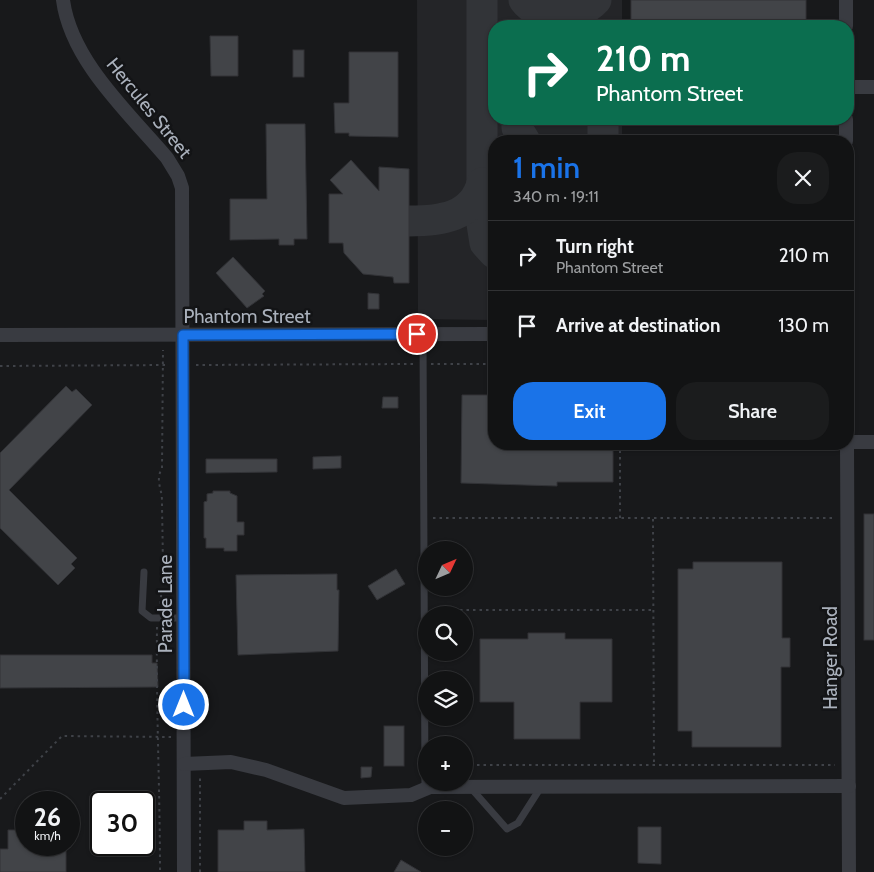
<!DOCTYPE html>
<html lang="en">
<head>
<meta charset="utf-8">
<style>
	:root { --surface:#121314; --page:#1b1c1d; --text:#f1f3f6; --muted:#9c9ea0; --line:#313234; --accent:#1a73e8 }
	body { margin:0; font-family:Cabin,sans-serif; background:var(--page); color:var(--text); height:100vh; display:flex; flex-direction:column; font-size:19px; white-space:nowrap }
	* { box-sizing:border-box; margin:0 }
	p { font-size:16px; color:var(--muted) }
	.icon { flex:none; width:28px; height:28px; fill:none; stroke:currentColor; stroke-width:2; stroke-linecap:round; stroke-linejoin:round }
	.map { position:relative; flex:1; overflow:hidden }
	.sheet { position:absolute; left:488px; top:135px; width:366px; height:315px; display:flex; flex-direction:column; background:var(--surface); border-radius:20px; box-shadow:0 1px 4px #0004,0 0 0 1px var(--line) }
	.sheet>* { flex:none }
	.banner { position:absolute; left:488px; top:20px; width:366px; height:105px; border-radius:20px; box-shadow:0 1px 4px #0004,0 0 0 1px var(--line); background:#0b6e4f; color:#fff; overflow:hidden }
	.needle { width:32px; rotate:46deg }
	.controls { position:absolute; left:418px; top:541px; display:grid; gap:10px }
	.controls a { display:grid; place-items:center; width:55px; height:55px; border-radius:50%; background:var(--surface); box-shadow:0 1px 4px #0004,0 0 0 1px var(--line); font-size:25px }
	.speed { position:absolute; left:15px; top:791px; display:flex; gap:10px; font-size:25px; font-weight:700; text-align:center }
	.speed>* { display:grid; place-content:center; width:65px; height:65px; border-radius:50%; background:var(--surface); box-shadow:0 1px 4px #0004,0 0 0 1px var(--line); line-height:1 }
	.speed small { font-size:12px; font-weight:400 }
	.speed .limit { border:2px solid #111; border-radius:8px; background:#fff; color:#111 }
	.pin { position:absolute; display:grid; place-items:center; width:42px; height:42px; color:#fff; margin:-21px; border:2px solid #fff; border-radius:50%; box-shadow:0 1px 5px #0007 }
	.me { position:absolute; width:55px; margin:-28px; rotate:0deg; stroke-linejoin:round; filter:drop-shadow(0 0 4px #0008) }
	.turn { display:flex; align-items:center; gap:18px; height:105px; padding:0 25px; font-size:22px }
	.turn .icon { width:65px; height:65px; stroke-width:2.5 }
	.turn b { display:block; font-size:35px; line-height:42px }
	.round { display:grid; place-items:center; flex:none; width:52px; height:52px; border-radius:20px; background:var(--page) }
	.headline { display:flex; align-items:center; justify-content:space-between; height:85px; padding:0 25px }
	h1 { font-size:30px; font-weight:600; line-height:38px; color:var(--accent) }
	.action { display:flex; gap:10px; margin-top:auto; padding:10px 25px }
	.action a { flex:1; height:58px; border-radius:20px; background:var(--accent); color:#fff; font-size:20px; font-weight:600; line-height:58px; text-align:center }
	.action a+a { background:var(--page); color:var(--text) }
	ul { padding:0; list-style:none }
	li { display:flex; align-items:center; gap:15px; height:70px; padding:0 25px; border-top:1px solid var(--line) }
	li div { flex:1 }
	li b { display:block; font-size:19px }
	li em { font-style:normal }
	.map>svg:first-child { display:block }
</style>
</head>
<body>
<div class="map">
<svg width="874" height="872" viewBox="0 0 874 872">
	<rect width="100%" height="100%" fill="#18191b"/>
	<!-- built -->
	<polygon fill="#242528" points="417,0 622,0 622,26 494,26 494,119 622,119 622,141 494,141 494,320 418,319"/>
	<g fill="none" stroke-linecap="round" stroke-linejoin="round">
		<!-- taxiway -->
		<g stroke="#323438" stroke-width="31">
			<polyline points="482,0 482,224 485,243 494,253"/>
			<path d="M524,0C539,21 580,18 596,0"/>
			<polyline points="517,119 517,128 525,141"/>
			<polyline points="603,119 603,141"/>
			<path d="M409,221C439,221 473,218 482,183"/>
		</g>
	</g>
	<!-- building -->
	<g fill="#424448" stroke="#323337">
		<rect x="631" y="0" width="175" height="26"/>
		<polygon points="210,36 238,36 238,76 211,76"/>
		<rect x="293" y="50" width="11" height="27"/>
		<polygon points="349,52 398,52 398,137 349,136 349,133 335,133 334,103 349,103"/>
		<polygon points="266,124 305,124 307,239 294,239 294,245 279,245 279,239 230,240 230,199 267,199"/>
		<polygon points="351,160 379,191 379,167 409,169 409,283 394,283 393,277 363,274 344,253 343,243 329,243 329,194 343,194 330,180"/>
		<polygon points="233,257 265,291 262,294 264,296 247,308 216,273"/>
		<polygon points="368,293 379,294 379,309 368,309"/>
		<polygon points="66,386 72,392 76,389 92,405 9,490 77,558 71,564 75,568 58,585 0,528 0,453"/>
		<polygon points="462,395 494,395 494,444 613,444 613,482 557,482 557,486 461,483"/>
		<polygon points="383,397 398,397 398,408 382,408"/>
		<polygon points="341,456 341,468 313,469 313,457"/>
		<polygon points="206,459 277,459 277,472 206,473"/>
		<polygon points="213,491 230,491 230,493 237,496 237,522 244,522 244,535 237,535 237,551 224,551 224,548 206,548 206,538 204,538 204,502 207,501 207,494 213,493"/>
		<rect x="864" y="514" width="10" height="126"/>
		<polygon points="693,562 782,562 782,638 790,638 790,667 781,667 781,747 692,747 692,731 678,731 678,569 693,569"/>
		<polygon points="396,569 405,584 377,600 368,586"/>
		<polygon points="337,574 337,590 339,590 338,651 238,655 236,575"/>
		<polygon points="528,633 565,633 565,639 612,639 612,702 580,702 580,739 514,739 514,702 480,702 480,639 528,639"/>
		<polygon points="0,655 152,655 152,663 157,663 158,687 0,688"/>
		<rect x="384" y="726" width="20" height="40"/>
		<polygon points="361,767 372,767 371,777 361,778"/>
		<polygon points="244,821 267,821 267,830 304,829 305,872 218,872 218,830 244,830"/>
		<polygon points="638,827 661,827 661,864 638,863"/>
		<polygon points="8,830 26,830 26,845 47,845 47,849 66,849 66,872 0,872 0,849 8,849"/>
		<polygon points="401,860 421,872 394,872"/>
	</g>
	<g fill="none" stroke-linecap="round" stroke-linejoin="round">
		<!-- path -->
		<g stroke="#3f4248" stroke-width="2" stroke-dasharray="2.5 4" stroke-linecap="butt">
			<polyline points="431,364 494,364"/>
			<polyline points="196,365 414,364"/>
			<polyline points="0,366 169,365"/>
			<polyline points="620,444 620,519"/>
			<polyline points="433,518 835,518"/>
			<polyline points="653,519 654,766"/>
			<path d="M159,610C165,579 162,533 162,501C162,488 155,481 162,468L163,350"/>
			<polyline points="434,610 654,610"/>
			<path d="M157,627C156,709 160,790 160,872"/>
			<polyline points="464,765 835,765"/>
			<polyline points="0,799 62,736 171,737"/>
			<polyline points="200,872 200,776"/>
		</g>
		<!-- service -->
		<g stroke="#393b41" stroke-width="7">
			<polyline points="423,334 425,789"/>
			<polyline points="144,572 142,611 151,618 184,618"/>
			<polyline points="470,787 507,829 518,823 541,787"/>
		</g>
		<!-- minor -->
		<g stroke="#393b41" stroke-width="14">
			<path d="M63,0C71,61 129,113 167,158L178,176L182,188L184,872"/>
			<polyline points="846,26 846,0"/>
			<polyline points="848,87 874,87"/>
			<polyline points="846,119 846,141"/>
			<polyline points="0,335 494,334"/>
			<polyline points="848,442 874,442"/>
			<polyline points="847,444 849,872"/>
			<polyline points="184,764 231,762 266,770 344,798 411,795 430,787 849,786"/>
		</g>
	</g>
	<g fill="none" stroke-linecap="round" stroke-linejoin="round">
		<defs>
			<polyline id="route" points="184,705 183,335 417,334"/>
		</defs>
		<!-- route casing -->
		<use href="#route" stroke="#114b97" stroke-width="12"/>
		<!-- route -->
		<use href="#route" stroke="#1a73e8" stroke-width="9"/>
	</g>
	<g text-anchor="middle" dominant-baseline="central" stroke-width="5" stroke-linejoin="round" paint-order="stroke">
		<!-- street labels -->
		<g font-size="19" fill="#aab1bc" stroke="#131416">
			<text transform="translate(149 108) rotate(51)">Hercules Street</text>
			<text x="247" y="316">Phantom Street</text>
			<text transform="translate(165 604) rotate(-90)">Parade Lane</text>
			<text transform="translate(830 658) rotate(-90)">Hanger Road</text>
		</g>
	</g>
</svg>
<div class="controls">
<a><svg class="needle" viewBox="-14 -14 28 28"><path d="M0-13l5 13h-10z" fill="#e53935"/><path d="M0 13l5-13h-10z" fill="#9c9ea0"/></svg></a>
<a><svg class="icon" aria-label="search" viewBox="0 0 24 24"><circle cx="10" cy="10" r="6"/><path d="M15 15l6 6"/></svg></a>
<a><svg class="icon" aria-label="layers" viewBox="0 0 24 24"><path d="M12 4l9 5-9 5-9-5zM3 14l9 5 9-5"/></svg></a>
<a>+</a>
<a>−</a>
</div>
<div class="speed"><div>26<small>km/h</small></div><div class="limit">30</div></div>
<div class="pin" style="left:417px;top:334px;background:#d93025"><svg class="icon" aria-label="arrive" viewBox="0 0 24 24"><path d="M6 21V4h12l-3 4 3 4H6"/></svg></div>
<svg class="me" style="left:184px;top:705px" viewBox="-20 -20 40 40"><circle r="17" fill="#1a73e8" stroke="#fff" stroke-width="3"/><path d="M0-11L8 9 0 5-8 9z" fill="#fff"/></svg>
<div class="banner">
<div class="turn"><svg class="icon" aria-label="right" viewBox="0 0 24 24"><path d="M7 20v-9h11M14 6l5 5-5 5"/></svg><div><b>210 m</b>Phantom Street</div></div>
</div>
<section class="sheet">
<div class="headline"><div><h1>1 min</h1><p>340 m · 19:11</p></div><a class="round"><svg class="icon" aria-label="close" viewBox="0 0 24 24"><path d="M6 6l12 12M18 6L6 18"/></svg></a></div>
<ul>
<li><svg class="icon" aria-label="right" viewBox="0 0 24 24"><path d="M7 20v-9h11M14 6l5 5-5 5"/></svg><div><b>Turn right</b><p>Phantom Street</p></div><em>210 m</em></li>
<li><svg class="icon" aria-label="arrive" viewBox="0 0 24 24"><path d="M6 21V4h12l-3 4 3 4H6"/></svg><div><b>Arrive at destination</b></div><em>130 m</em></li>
</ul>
<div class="action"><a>Exit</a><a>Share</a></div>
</section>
</div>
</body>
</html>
